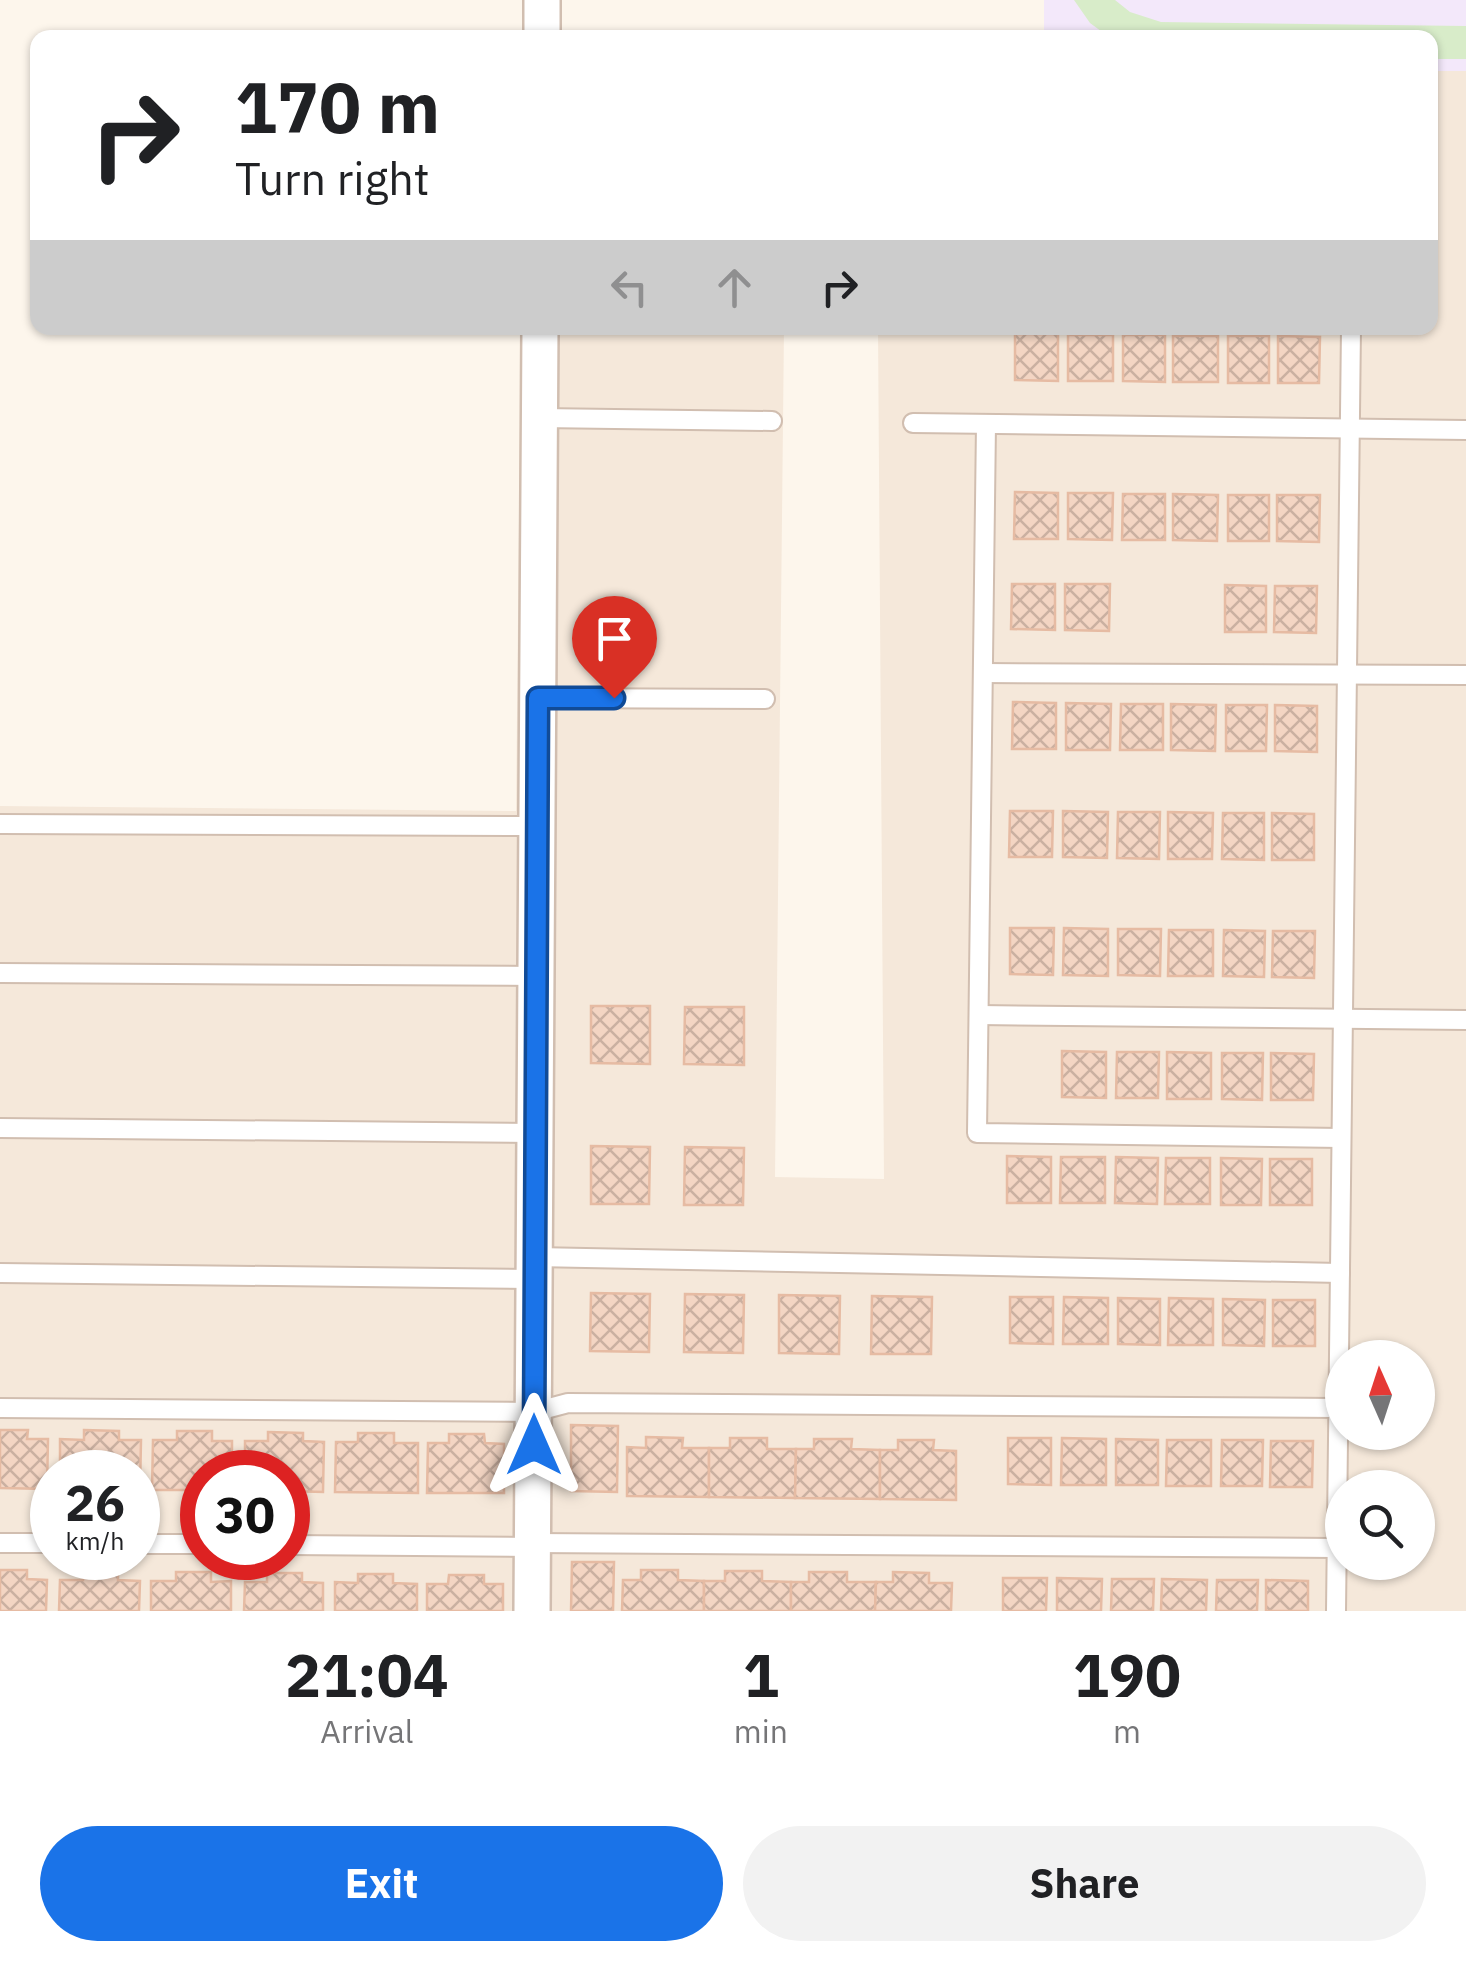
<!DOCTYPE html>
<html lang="en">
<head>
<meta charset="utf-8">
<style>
	:root { --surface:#fff; --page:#f2f2f2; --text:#202124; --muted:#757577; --accent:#1a73e8 }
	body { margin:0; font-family:"IBM Plex Sans",sans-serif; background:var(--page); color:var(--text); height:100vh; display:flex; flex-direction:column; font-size:38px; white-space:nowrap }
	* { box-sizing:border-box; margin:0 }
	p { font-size:32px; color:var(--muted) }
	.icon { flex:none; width:55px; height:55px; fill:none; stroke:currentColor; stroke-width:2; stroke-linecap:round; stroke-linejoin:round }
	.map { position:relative; height:1611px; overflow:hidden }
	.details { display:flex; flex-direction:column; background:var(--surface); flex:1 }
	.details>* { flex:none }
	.top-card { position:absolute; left:30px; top:30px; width:1408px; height:305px; border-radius:20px; box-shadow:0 2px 8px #0004; background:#fff; color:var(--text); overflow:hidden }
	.needle { width:65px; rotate:357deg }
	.fabs { position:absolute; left:1325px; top:1340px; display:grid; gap:20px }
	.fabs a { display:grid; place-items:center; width:110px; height:110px; border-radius:50%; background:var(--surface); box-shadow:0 2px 8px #0004; font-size:50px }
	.speed { position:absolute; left:30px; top:1450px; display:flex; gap:20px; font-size:50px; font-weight:700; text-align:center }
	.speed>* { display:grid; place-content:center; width:130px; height:130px; border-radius:50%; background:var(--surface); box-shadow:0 2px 8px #0004; line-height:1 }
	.speed small { font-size:25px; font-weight:400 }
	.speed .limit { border:15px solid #d22; background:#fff; color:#111 }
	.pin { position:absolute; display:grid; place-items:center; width:85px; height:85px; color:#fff; margin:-102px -42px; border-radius:50% 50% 50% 0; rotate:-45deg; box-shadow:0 0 10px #0007 }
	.pin .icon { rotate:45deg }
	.me { position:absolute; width:110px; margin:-55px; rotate:0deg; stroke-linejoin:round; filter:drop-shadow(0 0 8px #0008) }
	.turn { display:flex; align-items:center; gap:35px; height:210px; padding:0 40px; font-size:45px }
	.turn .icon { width:130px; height:130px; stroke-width:2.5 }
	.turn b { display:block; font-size:70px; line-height:85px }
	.lanes { display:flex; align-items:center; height:95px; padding:0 40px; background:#0003; justify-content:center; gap:50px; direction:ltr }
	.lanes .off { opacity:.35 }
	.eta { display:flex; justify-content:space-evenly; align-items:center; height:170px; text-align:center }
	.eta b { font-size:60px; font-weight:700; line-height:70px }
	.button { display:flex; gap:20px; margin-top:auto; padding:20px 40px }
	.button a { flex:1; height:115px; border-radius:60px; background:var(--accent); color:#fff; font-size:40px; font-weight:700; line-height:115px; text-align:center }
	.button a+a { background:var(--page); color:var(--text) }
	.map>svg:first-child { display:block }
</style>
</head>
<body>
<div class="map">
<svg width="1466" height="1611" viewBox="0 0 1466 1611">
	<defs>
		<pattern id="building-cross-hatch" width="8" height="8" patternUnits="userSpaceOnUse" patternTransform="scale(2.5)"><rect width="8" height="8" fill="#f3d5c3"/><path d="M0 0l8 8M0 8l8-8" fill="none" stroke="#cab0a1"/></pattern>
	</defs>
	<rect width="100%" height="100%" fill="#fdf6ec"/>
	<!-- residential -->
	<path fill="#f5e8da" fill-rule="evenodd" d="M1430,71H1466V1611H0V806L516,811L521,328H784L775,1177L884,1179L878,328H1430ZM1342,1358H1418V1432H1342ZM52,1472H138V1558H52ZM202,1472H288V1558H202ZM1342,1488H1418V1562H1342Z"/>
	<!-- education -->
	<polygon fill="#f3e8fa" points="1044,0 1466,0 1466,71 1430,71 1430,38 1044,37"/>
	<!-- pitch -->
	<polygon fill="#d8ecc9" points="1074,0 1115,0 1130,12 1161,22 1466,26 1466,59 1430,59 1430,38 1109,37 1090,23"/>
	<!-- building -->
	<g fill="url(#building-cross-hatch)" stroke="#e6bba3" stroke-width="2.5">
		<polygon points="1015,334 1058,334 1058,381 1015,380"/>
		<rect x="1068" y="335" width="45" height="46"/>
		<polygon points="1123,335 1165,335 1165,382 1123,381"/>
		<rect x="1173" y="336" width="45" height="46"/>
		<rect x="1228" y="336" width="41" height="47"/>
		<polygon points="1278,336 1320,337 1319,383 1278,383"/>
		<polygon points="1015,492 1058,493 1058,539 1014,539"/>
		<polygon points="1068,493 1113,493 1112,540 1068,539"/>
		<polygon points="1123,494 1165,494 1165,540 1122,540"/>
		<polygon points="1173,494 1218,495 1217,541 1173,540"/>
		<rect x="1228" y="495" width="41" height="46"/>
		<polygon points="1277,495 1320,495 1319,542 1277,541"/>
		<polygon points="1012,584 1055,584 1055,630 1011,629"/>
		<polygon points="1065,584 1110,584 1109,631 1065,630"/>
		<polygon points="1225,585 1266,586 1266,632 1225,632"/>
		<polygon points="1275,586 1317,586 1316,633 1274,632"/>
		<polygon points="1013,702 1056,703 1056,749 1012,749"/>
		<polygon points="1066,703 1111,704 1110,750 1066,750"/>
		<polygon points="1121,704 1163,704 1163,750 1120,750"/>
		<polygon points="1171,704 1216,705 1215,751 1171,750"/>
		<polygon points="1226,705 1267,705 1266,751 1226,751"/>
		<polygon points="1275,705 1317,706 1317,752 1275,751"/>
		<polygon points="1010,811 1053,811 1052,857 1009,857"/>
		<polygon points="1063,811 1108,812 1107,858 1063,857"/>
		<polygon points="1118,812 1160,812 1159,859 1117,858"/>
		<polygon points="1168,812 1213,813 1212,859 1168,859"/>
		<polygon points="1223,813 1264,813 1264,860 1222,859"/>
		<polygon points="1272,813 1314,814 1314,860 1272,860"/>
		<polygon points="1010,928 1054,928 1053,975 1010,974"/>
		<polygon points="1064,928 1108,929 1108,976 1063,975"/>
		<polygon points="1118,929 1161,929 1160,976 1118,975"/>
		<polygon points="1169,930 1213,930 1213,976 1168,976"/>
		<polygon points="1224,930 1265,931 1264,977 1223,976"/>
		<polygon points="1273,931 1315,931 1314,978 1272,977"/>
		<polygon points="591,1006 650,1006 650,1064 591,1063"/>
		<polygon points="685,1007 744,1007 744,1065 684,1064"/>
		<polygon points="1062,1051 1106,1052 1106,1098 1062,1097"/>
		<polygon points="1117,1052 1159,1052 1158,1098 1116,1098"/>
		<polygon points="1167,1052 1211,1053 1211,1099 1167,1099"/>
		<polygon points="1222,1053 1263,1053 1262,1100 1222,1099"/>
		<polygon points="1271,1053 1314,1054 1313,1100 1271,1100"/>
		<polygon points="591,1146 650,1147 649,1204 591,1204"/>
		<polygon points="685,1147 744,1148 743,1205 684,1205"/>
		<polygon points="1007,1156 1051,1157 1051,1203 1007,1203"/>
		<polygon points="1061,1157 1105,1157 1105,1203 1060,1203"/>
		<polygon points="1116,1157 1158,1158 1157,1204 1115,1203"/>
		<polygon points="1166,1158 1210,1158 1210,1204 1165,1204"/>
		<polygon points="1221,1158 1262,1159 1261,1205 1221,1205"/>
		<rect x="1270" y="1159" width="42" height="46"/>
		<polygon points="591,1293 650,1294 649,1352 590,1351"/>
		<polygon points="685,1294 744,1295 743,1353 684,1352"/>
		<polygon points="779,1295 840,1296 839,1354 779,1353"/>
		<polygon points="872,1296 932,1297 931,1354 871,1354"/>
		<polygon points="1010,1297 1053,1297 1053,1344 1010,1343"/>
		<polygon points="1064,1297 1108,1298 1108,1344 1063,1344"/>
		<polygon points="1118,1298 1160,1299 1160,1345 1118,1344"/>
		<polygon points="1169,1298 1213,1299 1213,1345 1168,1345"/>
		<polygon points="1223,1299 1265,1300 1264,1346 1223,1345"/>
		<rect x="1273" y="1300" width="42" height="46"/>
		<polygon points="571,1425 618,1426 617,1492 571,1491"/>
		<polygon points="0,1430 28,1430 27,1439 48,1439 47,1489 0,1488"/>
		<polygon points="84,1430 119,1431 119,1440 141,1440 140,1490 138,1490 138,1472 60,1472 60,1439 84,1440"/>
		<polygon points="177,1431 212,1431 212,1441 232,1441 232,1472 202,1472 202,1490 152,1490 153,1440 177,1440"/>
		<polygon points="268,1432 303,1433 303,1441 324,1442 323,1492 288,1491 288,1472 245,1472 245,1441 268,1441"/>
		<polygon points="358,1433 394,1433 394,1443 418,1443 418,1493 335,1492 336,1442 358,1442"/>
		<polygon points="449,1434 484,1434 485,1443 504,1444 504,1493 427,1493 428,1443 449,1443"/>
		<polygon points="646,1437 683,1438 682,1448 709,1448 709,1497 627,1496 627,1447 646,1448"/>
		<polygon points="730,1438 767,1438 767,1449 796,1449 795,1498 709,1497 709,1448 730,1448"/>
		<polygon points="1008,1438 1051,1438 1051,1485 1008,1484"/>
		<polygon points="1062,1438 1106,1439 1106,1485 1061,1485"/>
		<polygon points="814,1439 852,1439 851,1449 880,1450 880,1499 795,1498 796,1449 814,1449"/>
		<polygon points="1116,1439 1158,1440 1158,1485 1116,1485"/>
		<polygon points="898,1440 934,1440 933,1450 956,1451 956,1500 880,1499 880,1450 898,1450"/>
		<polygon points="1167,1440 1211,1440 1211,1486 1166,1486"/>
		<polygon points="1222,1440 1263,1440 1262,1486 1221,1486"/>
		<polygon points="1271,1441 1313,1441 1312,1487 1270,1487"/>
		<polygon points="572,1562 614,1562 613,1611 571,1611"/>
		<polygon points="0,1570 27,1570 27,1579 47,1580 46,1611 0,1611"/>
		<polygon points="641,1570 678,1570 678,1580 704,1581 704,1611 622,1611 623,1580 641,1580"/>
		<polygon points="83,1571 118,1572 118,1580 140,1581 139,1611 59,1611 60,1580 83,1580"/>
		<polygon points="725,1571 762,1571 762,1581 791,1582 791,1611 704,1611 704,1581 725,1581"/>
		<polygon points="176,1572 211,1572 211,1582 231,1581 231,1611 151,1611 151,1581 176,1581"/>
		<polygon points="809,1572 847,1572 847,1582 876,1582 875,1611 791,1611 791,1582 809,1582"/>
		<polygon points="893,1572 929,1573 929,1583 952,1583 951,1611 875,1611 876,1582 893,1582"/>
		<polygon points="267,1573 302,1573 302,1582 323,1583 323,1611 244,1611 245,1582 267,1582"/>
		<polygon points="358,1574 393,1574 393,1583 417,1584 417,1611 335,1611 335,1582 358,1583"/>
		<polygon points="449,1575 484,1575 484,1584 503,1584 503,1611 427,1611 427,1584 448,1584"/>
		<polygon points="1003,1578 1047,1578 1046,1611 1003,1611"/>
		<polygon points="1057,1578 1102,1579 1101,1611 1057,1611"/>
		<polygon points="1112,1579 1154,1579 1153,1611 1111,1611"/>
		<polygon points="1162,1579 1207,1580 1206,1611 1161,1611"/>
		<polygon points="1217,1580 1258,1580 1257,1611 1216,1611"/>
		<polygon points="1266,1580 1308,1581 1308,1611 1266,1611"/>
	</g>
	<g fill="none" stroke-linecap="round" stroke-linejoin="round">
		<defs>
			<g id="service">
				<polyline points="540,418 772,421"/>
				<polyline points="913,423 1466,430"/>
				<polyline points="986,424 977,1133 1341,1138"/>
				<polyline points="983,673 1466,675"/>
				<polyline points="538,698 765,699"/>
				<polyline points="0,824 537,826"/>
				<polyline points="0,973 536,976"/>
				<polyline points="979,1015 1466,1020"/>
				<polyline points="0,1128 535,1133"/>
				<polyline points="535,1257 1340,1273"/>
				<polyline points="0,1273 534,1279"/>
				<polyline points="0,1408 534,1412 568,1403 1338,1408"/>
				<polyline points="0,1543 52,1543"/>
				<polyline points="533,1543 1336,1548"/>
				<polyline points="138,1544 202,1544"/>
				<polyline points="288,1545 533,1547"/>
				<polyline points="1336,1611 1351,328"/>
			</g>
			<g id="minor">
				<polyline points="542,38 542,0"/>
				<polyline points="532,1611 540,328"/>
			</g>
		</defs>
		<!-- service casing -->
		<use href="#service" stroke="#d1beb0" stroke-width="22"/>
		<!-- minor casing -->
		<use href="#minor" stroke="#d1beb0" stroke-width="40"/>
		<!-- service -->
		<use href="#service" stroke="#fff" stroke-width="18"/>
		<!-- minor -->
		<use href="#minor" stroke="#fff" stroke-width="35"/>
	</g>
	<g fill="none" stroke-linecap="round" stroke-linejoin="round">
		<defs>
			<polyline id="route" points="534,1445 538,698 614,698"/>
		</defs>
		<!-- route casing -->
		<use href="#route" stroke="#114b97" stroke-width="25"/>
		<!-- route -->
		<use href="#route" stroke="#1a73e8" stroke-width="18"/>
	</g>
</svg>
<div class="fabs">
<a><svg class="needle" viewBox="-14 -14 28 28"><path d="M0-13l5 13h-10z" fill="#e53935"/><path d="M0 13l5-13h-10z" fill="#757577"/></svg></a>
<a><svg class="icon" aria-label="search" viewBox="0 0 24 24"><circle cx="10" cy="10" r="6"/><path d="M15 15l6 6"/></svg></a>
</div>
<div class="speed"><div>26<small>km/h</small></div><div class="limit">30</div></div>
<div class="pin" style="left:614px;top:698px;background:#d93025"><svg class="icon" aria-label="arrive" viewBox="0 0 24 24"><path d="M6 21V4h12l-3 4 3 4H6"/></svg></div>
<svg class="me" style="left:534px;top:1445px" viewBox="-20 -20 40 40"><path d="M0-17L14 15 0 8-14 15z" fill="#1a73e8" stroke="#fff" stroke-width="4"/></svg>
<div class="top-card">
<div class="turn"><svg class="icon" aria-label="right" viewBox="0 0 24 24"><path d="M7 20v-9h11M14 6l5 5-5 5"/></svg><div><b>170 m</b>Turn right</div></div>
<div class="lanes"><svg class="icon off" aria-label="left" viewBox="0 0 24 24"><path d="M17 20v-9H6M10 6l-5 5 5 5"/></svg><svg class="icon off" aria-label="ahead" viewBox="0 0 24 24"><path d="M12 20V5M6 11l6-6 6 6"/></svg><svg class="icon" aria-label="right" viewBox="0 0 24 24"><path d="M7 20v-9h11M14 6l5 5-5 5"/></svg></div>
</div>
</div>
<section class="details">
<div class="eta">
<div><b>21:04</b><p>Arrival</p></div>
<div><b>1</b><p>min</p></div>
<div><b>190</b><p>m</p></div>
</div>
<div class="button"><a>Exit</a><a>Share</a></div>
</section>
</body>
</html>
